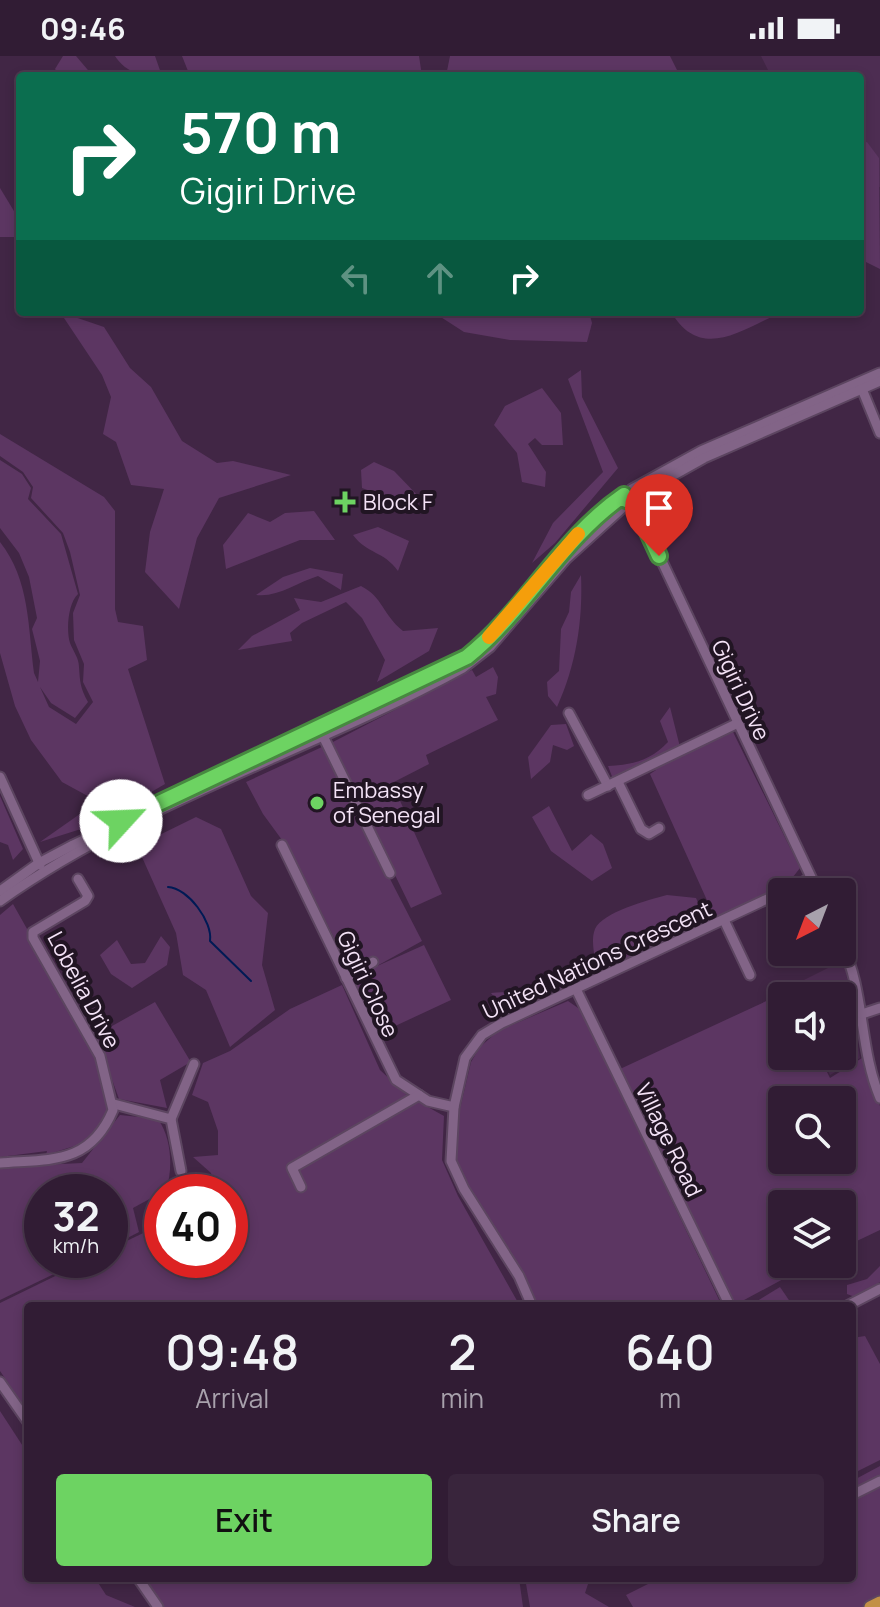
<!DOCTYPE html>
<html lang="en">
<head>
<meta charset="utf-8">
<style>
	:root { --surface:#311c34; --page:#39253c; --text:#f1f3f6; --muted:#a8a1ac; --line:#4c3a4f; --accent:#6dd362 }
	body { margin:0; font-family:Manrope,sans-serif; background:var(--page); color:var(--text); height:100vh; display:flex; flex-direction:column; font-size:30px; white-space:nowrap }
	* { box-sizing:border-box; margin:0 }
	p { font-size:26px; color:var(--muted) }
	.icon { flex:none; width:44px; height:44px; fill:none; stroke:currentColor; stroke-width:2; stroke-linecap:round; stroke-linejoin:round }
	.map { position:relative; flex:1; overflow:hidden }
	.details { position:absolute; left:24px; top:1246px; width:832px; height:280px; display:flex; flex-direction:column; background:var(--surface); border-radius:8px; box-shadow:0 4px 12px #0003,0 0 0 2px var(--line) }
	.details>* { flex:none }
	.banner { position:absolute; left:16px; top:16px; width:848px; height:244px; border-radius:8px; box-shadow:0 4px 12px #0003,0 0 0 2px var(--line); background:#0b6e4f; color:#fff; overflow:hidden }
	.needle { width:52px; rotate:222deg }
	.tools { position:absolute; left:768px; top:822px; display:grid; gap:16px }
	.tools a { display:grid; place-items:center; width:88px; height:88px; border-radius:8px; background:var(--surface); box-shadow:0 4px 12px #0003,0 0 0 2px var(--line); font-size:40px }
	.speed { position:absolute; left:24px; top:1118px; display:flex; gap:16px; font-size:40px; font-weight:700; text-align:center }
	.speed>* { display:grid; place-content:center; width:104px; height:104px; border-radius:50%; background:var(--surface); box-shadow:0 4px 12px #0003,0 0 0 2px var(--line); line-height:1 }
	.speed small { font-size:20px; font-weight:400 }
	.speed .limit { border:12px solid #d22; background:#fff; color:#111 }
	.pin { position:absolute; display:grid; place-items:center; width:68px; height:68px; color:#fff; margin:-82px -34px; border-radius:50% 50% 50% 0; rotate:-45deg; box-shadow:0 0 8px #0007 }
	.pin .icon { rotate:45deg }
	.me { position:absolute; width:88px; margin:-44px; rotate:65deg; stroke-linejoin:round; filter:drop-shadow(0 0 6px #0008) }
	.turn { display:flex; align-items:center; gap:28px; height:168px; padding:0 32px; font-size:36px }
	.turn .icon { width:104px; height:104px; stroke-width:2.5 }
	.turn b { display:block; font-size:56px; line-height:68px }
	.lanes { display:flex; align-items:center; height:76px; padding:0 32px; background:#0003; justify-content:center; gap:40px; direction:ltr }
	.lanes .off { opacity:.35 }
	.eta { display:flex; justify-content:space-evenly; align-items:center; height:136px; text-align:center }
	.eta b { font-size:48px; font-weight:600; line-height:56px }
	.primary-button { display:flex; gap:16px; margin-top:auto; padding:16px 32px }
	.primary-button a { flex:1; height:92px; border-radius:8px; background:var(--accent); color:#111; font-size:32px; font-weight:600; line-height:92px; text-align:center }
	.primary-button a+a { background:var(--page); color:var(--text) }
	.status { display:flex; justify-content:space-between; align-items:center; height:56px; padding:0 40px; background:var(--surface); direction:ltr }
	.status svg { height:22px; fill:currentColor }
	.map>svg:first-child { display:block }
</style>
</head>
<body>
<div class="status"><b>09:46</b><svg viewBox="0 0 49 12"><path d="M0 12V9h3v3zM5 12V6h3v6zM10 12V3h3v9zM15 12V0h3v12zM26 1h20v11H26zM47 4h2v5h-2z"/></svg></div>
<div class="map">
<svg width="880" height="1551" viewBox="0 0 880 1551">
	<rect width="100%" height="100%" fill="#412645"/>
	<!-- built -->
	<g fill="#4d2d52">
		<polygon points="761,0 880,0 880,131 860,131 860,20 771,20"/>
		<polygon points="844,904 860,1002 830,1019 821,1000 842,1000 842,940 792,940 788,932"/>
	</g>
	<!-- green -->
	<g fill="#5c3662" fill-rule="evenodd">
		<polygon points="63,0 76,0 93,20 60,20 55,13"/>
		<path d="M115,0H155L162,20C142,20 127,18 115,0Z"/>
		<polygon points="182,0 419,0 422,20 190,20"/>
		<polygon points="450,0 670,0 680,20 446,20"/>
		<polygon points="867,86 879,102 880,213 860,203 860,88"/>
		<polygon points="0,132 20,165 20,181 0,181"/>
		<polygon points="60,256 104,271 130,312 151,331 182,385 217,407 233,405 291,419 219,442 197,482 179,553 145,516 150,476 164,433 131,429 116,386 103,378 111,341 102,319"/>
		<polygon points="433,256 589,256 592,267 587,286 510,284 464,276"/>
		<path d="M671,256H782C741,274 701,306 671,256Z"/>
		<polygon points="581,314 582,341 618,412 555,487 532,507 553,467 603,416 568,323"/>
		<polygon points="542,332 561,357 563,389 542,389 535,382 528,388 546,416 545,431 522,426 517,397 494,369 505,350"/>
		<path d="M0,378L104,441L115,455V553L118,566L143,570L147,604L128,613L165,728L117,756L62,726L31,684L15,650L0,597V486C30,524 28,571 34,617L38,626L40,605L32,573L37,562L29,521L19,497L0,472V404L22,418L31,432L28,443L61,478L78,538C68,547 66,574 70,587C73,595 79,602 79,611C80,625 80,632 88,646L75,662L51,647L40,631L49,651L76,668L93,646L83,626L84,608L74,584L73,557L80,539L70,496L63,477L31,442L33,431L23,416L0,400Z"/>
		<polygon points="374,406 394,415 422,444 406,448 362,432 361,414"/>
		<polygon points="314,455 335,484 300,484 226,513 223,489 248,457 270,466 285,457"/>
		<path d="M378,471L409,485L398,515C384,495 367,498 353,479Z"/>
		<path d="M310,512L343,518L341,534L318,520C298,526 277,542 256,539L283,521Z"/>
		<path d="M581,519C583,565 576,609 557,651L548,640L547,626L559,615L561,573L569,556L571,536Z"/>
		<path d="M361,530C383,541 382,558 403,575L438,572L429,595L377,626L385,604L362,562L346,546L302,567L290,577L292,585L238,594L252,580L300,554L294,542L321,546Z"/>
		<polygon points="493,611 498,621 496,638 486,641 498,664 426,699 429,708 392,727 442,838 411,852 331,687 472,614 476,621"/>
		<path d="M670,651L682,699L733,676L800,812L789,826L715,862L650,718L656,714L613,723L608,710C633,709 651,704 668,686L660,665Z"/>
		<polygon points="566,668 574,690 567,694 553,689 550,706 531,723 528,701 551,669"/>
		<polygon points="322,691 422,885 375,911 424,889 451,944 378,978 354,927 367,916 354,922 293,799 263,758 246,726"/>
		<polygon points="0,740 23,793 13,804 8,789 0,786"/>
		<polygon points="549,750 572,795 591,778 603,788 612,812 592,825 551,795 532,761"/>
		<polygon points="87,753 111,756 81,773 40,786"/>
		<polygon points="196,761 221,773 251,840 268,857 262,909 275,954 230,991 206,934 183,919 176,877 137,790"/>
		<path d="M667,839L696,842L704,860C665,889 548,955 501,950L491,937C514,935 525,937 541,918L559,919L595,905C594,895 591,883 595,873C603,856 648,844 667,839Z"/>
		<polygon points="13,848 98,999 112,1049 87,1086 46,1099 47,1095 0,1101 0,859"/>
		<polygon points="161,880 170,891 167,909 132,932 111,918 100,899 117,884 131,908 145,907"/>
		<polygon points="342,929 380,1014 408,1040 444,1060 442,1104 458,1140 520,1250 28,1250 28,1356 0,1315 0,1247 88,1204 110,1204 110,1193 162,1168 162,1204 230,1204 230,1136 218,1136 211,1117 193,1101 218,1099 218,1075 208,1046 192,1039 203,1007 230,995 290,953"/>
		<path d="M788,935L790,940H782V1000H819L830,1022L862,1002L866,1020L880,1050V1174L842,1192V1148H782V1208H811L733,1250L620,1013ZM782,1044H842V1104H782Z"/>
		<polygon points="568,945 581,954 722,1250 537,1250 516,1205 457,1115 456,1070 471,1006 480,991 498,975"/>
		<polygon points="155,946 189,1003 189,1007 160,1024 167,1052 119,1043 96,979"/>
		<path d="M120,1059L158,1063C172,1083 173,1113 166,1134L133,1152L139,1176L110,1191V1136H42V1204H83L0,1244V1111L82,1107Z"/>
		<polygon points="880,1210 880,1226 855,1241 847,1238 847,1229 867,1223"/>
		<polygon points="780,1231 793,1250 749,1250"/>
		<polygon points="865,1280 880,1308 880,1404 852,1418 852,1282"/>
		<polygon points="0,1355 28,1398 28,1522 95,1522 106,1539 135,1551 0,1551"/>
		<polygon points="880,1410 880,1551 633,1551 626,1539 660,1522 852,1522 852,1425"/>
		<polygon points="144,1522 519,1522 523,1551 163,1551"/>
		<polygon points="525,1522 590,1522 585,1537 609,1551 530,1551"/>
	</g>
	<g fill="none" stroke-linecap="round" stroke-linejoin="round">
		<!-- stream -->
		<path stroke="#001a55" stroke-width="2" d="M168,831C188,832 213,866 210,885L251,925"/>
		<defs>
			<g id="minor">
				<polyline points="862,333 880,377"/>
				<polyline points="632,433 701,395 880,317"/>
				<polyline points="638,439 704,402 880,325"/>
				<polyline points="634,446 818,836"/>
				<polyline points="569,657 608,730"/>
				<polyline points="323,680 390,817"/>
				<polyline points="0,721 40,809"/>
				<polyline points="618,726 641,773 649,778 659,772"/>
				<polyline points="588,739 736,668"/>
				<polyline points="282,789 396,1024 428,1045 454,1051"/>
				<path d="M0,835L39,807L73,789L467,601C526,554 561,482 624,439"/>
				<polyline points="782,836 811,822"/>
				<path d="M0,845C141,745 312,695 463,612L490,591L566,503L629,446"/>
				<polyline points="724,864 750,919"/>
				<path d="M842,888C865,936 859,992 880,1042"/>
				<polyline points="346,922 373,906"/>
				<polyline points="576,933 730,1250"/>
				<polyline points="862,958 880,952"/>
				<polyline points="114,1048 171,1063 181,1115"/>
				<polyline points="171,1063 194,1008"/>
				<path d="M0,1107C50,1103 90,1109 113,1054L100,1000L33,882V876L85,845L88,840L78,823"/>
				<polyline points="301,1131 292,1112 419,1039"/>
				<polyline points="532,1250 519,1220 464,1133 451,1105 454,1051 465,1002 482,979 502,967 782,836"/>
				<polyline points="847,1250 880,1233"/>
				<polyline points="0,1326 28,1366"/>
				<polyline points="852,1439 880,1425"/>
				<polyline points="138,1522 158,1551"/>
			</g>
			<polyline id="major" points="870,1551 880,1546"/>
		</defs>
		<!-- minor casing -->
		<use href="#minor" stroke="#5c4560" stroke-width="13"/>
		<!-- major casing -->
		<use href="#major" stroke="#5c4560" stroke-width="15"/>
		<!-- minor -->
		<use href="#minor" stroke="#826487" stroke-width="9"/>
		<!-- major -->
		<use href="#major" stroke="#c29046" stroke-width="11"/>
	</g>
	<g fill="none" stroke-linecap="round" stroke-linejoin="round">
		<defs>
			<path id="route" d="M121,765L467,601C526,554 561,482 624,439L626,444L634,446L659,500"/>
		</defs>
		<!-- route casing -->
		<use href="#route" stroke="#478940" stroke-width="20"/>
		<!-- route -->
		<use href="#route" stroke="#6dd362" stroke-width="14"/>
		<!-- slow -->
		<polyline stroke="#f59e0b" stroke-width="14" points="489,581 578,478"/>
	</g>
	<!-- markers -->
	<g fill="#6dd362" stroke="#211523" stroke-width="3">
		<path d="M341 434h8v8h8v8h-8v8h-8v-8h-8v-8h8z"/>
		<circle cx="317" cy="747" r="8"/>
	</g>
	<g text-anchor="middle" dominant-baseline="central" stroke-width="8" stroke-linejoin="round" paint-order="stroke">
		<!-- poi labels -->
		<g font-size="22" fill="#f4e3f7" stroke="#211523" text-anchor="start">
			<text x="363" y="446">Block F</text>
			<text x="333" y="734">Embassy<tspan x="333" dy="25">of Senegal</tspan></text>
		</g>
		<!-- street labels -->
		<g font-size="22" fill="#f4e3f7" stroke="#211523">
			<text transform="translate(741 634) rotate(65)">Gigiri Drive</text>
			<text transform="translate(597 904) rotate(-25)">United Nations Crescent</text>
			<text transform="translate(368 928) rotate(65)">Gigiri Close</text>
			<text transform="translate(84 934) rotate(62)">Lobelia Drive</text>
			<text transform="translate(669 1084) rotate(64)">Village Road</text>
		</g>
	</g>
</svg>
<div class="tools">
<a><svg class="needle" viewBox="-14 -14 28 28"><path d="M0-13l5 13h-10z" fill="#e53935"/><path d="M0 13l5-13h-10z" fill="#a8a1ac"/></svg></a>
<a><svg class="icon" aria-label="sound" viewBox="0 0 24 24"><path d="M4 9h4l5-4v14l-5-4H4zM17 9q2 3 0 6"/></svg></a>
<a><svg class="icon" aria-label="search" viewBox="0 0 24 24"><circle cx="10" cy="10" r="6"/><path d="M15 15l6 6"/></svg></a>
<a><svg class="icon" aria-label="layers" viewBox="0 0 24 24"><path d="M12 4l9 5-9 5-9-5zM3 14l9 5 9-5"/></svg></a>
</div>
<div class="speed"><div>32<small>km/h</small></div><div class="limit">40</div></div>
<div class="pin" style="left:659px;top:500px;background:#d93025"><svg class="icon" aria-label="arrive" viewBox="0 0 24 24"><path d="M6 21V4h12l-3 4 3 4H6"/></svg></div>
<svg class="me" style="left:121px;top:765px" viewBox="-20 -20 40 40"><circle r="19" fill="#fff"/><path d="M0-13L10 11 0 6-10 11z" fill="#6dd362"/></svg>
<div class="banner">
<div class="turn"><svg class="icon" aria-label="right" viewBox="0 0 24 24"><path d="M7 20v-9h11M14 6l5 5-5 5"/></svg><div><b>570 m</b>Gigiri Drive</div></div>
<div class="lanes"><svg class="icon off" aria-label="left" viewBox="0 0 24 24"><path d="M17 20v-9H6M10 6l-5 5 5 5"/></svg><svg class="icon off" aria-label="ahead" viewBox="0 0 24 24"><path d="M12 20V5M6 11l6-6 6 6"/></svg><svg class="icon" aria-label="right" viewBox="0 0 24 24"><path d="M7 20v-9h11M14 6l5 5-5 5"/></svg></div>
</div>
<section class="details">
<div class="eta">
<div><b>09:48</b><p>Arrival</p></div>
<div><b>2</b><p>min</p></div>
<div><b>640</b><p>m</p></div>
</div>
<div class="primary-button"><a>Exit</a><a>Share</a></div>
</section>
</div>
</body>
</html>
